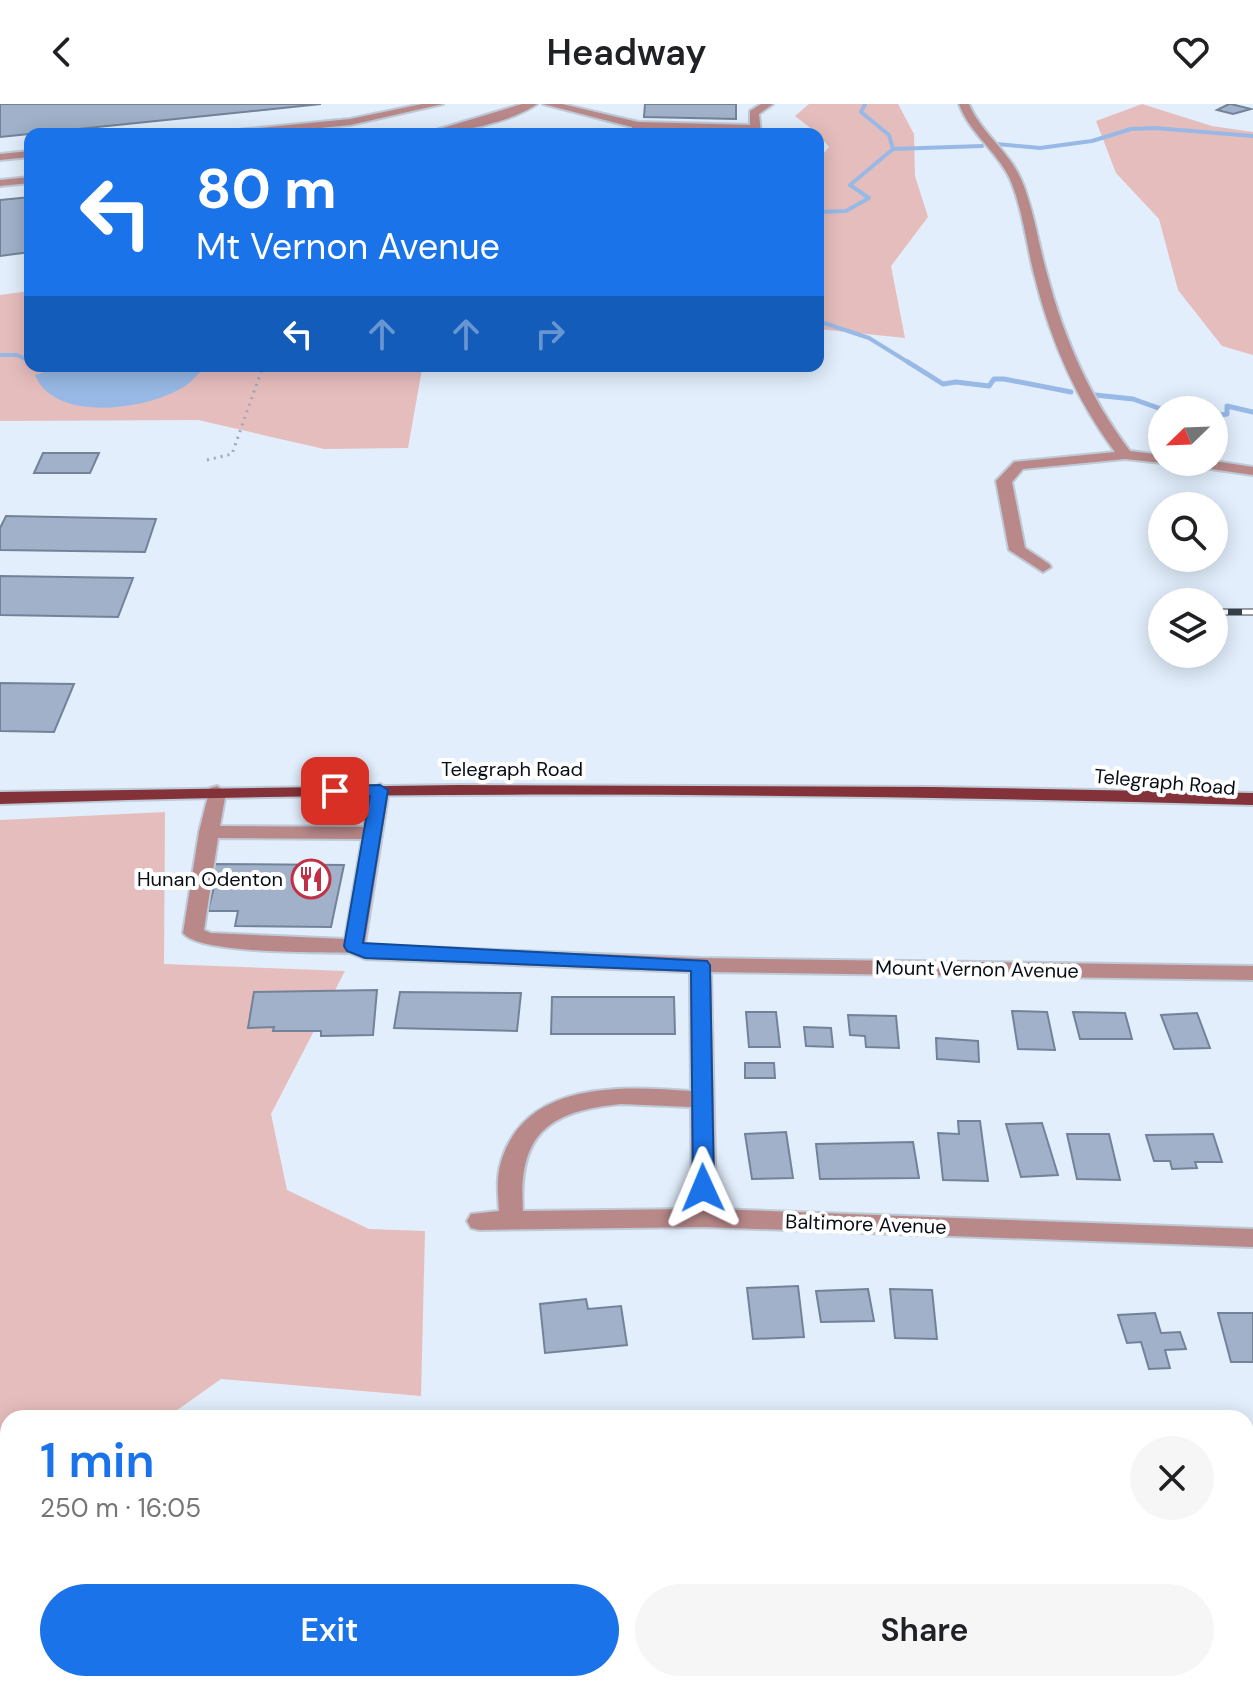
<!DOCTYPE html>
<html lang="en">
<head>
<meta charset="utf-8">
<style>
	:root { --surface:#fff; --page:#f6f6f6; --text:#202124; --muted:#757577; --accent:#1a73e8 }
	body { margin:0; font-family:"DM Sans",sans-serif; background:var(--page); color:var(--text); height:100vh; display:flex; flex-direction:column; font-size:30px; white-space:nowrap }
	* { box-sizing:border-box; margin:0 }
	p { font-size:26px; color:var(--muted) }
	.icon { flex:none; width:44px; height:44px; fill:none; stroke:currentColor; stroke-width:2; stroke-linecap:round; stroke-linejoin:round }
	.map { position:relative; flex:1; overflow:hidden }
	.drawer { position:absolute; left:0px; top:1306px; width:1254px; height:282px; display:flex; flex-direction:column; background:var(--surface); border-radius:24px 24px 0 0; box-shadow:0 4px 20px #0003 }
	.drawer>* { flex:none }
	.top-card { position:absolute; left:24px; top:24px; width:800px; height:244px; border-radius:16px; box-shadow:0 4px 20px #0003; background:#1a73e8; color:#fff; overflow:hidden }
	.needle { width:52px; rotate:247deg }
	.tools { position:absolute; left:1148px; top:292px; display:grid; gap:16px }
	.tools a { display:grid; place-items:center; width:80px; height:80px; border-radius:50%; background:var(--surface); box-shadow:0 4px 20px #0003; font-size:40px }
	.pin { position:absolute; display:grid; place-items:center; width:68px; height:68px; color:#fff; margin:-34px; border-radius:16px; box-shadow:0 4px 12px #0006 }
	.me { position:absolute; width:88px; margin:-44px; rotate:359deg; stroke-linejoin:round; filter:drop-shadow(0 0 6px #0008) }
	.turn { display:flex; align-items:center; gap:28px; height:168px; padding:0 40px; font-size:36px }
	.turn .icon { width:104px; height:104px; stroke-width:2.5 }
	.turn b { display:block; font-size:56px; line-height:68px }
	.lanes { display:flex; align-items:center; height:76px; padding:0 40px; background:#0003; justify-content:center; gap:40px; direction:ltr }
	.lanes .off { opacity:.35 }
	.round { display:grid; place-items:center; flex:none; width:84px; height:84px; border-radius:42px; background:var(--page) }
	.overview { display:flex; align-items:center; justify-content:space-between; height:136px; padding:0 40px }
	h1 { font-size:48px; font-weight:600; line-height:60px; color:var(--accent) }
	.cta { display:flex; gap:16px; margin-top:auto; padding:16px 40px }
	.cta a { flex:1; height:92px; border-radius:48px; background:var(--accent); color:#fff; font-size:32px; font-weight:600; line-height:92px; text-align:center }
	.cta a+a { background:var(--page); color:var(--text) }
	header { display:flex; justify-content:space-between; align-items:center; height:104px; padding:0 40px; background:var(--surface); font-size:36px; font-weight:600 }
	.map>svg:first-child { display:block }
</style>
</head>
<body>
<header><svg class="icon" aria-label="back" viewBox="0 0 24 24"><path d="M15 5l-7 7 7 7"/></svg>Headway<svg class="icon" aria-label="heart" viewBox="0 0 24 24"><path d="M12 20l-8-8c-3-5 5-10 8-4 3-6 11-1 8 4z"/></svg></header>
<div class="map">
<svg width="1253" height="1587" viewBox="0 0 1253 1587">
	<rect width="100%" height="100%" fill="#e2eefc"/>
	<!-- green -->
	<g fill="#e6bdbd">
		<polygon points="809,0 898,0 914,30 915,72 928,113 891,162 905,234 818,225 818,56 829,43 818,30 795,12"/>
		<polygon points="1142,0 1212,22 1253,28 1253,251 1222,242 1178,186 1159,115 1116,69 1096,17"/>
		<polygon points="30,187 30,262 426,262 422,265 408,344 324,345 198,316 0,317 0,191"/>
		<polygon points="165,708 164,860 345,867 271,1010 287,1086 369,1125 425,1127 421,1292 221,1275 166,1314 8,1314 8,1554 0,1568 0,716"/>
		<polygon points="293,1580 1124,1580 1127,1587 299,1587"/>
	</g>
	<!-- water -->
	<path fill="#98b9e6" d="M63,262H205C200,268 194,275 188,280C154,305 55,321 35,271Z"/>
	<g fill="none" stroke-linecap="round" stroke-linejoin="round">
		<!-- stream-far1 -->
		<g stroke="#98b9e6" stroke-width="4">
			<polyline points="997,40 1040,44 1092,37 1131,25 1155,24 1253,32"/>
			<polyline points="893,45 982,42"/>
			<polyline points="818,108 846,107 869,94 850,81 893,45 889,31 861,8 865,0"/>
			<polyline points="818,217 869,234 911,260"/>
			<polyline points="0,251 17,251 30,257"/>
		</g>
		<!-- stream -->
		<g stroke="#98b9e6" stroke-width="5">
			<polyline points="908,258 943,280 956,278 989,282 994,275 1004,275 1071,288"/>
			<polyline points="1095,291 1133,295 1164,306"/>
			<polyline points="1214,312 1227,310 1227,302 1253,308"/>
		</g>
	</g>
	<!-- building -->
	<g fill="#a0b1c9" stroke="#728399" stroke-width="2">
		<polygon points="0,0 321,0 0,33"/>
		<polygon points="645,0 736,0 736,15 644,13"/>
		<polygon points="1229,0 1231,0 1251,5 1233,10 1217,6"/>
		<polygon points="30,93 30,148 0,152 0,96"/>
		<polygon points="43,349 99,349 90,369 34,369"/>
		<polygon points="6,412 156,415 145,448 0,446 0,424"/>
		<polygon points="0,472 133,474 118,513 0,511"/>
		<polygon points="0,579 74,580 54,628 0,627"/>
		<polygon points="213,760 344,761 331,823 235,822 238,807 208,807 214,783 207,783"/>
		<polygon points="377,886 373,931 321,932 321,927 273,927 274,923 248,924 254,888"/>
		<polygon points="400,888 521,889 517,927 394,924"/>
		<polygon points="552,893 674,893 675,930 551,930"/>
		<polygon points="1012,907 1047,908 1055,946 1018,945"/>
		<polygon points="746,908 776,908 780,943 749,943"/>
		<polygon points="1073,908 1125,909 1132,935 1080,935"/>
		<polygon points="1197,909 1210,944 1174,945 1161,911"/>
		<polygon points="848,911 896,912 899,944 866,943 865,932 850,931"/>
		<polygon points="804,923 831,924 833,943 806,942"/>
		<polygon points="936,934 978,937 979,958 937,955"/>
		<polygon points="745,959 774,959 775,974 745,974"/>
		<polygon points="958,1017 980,1017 988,1077 943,1076 938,1029 959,1030"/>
		<polygon points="1042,1019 1058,1071 1021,1073 1006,1020"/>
		<polygon points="786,1028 793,1074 752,1075 745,1030"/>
		<polygon points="1067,1030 1109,1030 1120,1076 1077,1075"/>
		<polygon points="1213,1030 1222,1058 1195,1058 1197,1064 1172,1065 1170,1057 1154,1057 1146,1031"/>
		<polygon points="913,1038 919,1074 820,1075 816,1040"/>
		<polygon points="798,1182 804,1233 753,1235 747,1184"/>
		<polygon points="868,1185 874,1217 821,1218 816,1187"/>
		<polygon points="890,1185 932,1186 937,1235 895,1234"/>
		<polygon points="586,1195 588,1205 621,1202 627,1241 545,1249 540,1200"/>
		<polygon points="1155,1209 1161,1229 1180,1228 1186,1245 1165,1246 1170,1264 1149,1265 1141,1238 1127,1239 1118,1211"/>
		<polygon points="1218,1209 1253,1209 1253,1258 1231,1258"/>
	</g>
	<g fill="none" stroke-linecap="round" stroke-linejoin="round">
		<defs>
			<g id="minor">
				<polygon points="422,0 443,0 350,21 261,30 223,30 228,27 350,15"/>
				<path d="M522,0H537C512,18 454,30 423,30Z"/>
				<polygon points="543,0 562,0 638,18 750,21 750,7 761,0 773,0 759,10 761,30 643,24 642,30 632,30 632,23"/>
				<path d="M959,0H969C981,29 1008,46 1021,75C1034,105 1038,139 1047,170C1064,235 1090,294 1130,347L1162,351V358H1167L1162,359L1125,355L1023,365L1012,378L1025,444L1049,460L1051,463L1043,468L1009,446L996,377L1014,358L1115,348C1075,294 1050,235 1034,170C1026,139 1023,106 1010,75C997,47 970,30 959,0Z"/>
				<polygon points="30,47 30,53 0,56 0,50"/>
				<polygon points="30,73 30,79 0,82 0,76"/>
				<polygon points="1214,357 1253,363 1253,371 1190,362 1183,358"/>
				<path d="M380,680L389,686L365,839L369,841L700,854L1253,862V876L711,868L716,1105L1253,1125V1143L704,1123L479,1126L471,1124L467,1117L471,1110L499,1107C498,1091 496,1074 501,1058C525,976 622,982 691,987L690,868L365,855L350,849C319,848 198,850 183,829L199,728L210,684L217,682L226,688L220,722L364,723L371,686ZM218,734L362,735L345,835L211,829L204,826ZM621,1000L691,1003L692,1105L523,1107C518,1031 547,1007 621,1000Z"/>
				<polygon points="1246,1468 1253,1469 1253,1495 1246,1494"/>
				<polygon points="88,1580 118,1580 115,1587 85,1587"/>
			</g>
			<path id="major" d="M458,681L932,683L1253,689V701C836,690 417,685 0,700V688Z"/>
		</defs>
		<!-- minor casing -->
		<use href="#minor" stroke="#bfcad7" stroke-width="4"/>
		<!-- major casing -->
		<use href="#major" stroke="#bfcad7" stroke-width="4"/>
		<!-- path -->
		<polyline stroke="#9fa9b5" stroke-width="3" stroke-dasharray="2 5" stroke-linecap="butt" points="207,356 232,350 263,262"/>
		<!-- minor -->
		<use href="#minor" fill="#b98889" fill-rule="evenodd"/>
		<!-- major -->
		<use href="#major" fill="#843239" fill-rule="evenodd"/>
		<defs>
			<polyline id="rail" points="1214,508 1253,508"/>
		</defs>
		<!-- rail casing -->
		<use href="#rail" stroke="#394049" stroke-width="7"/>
		<!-- rail -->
		<use href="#rail" stroke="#fff" stroke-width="5" stroke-dasharray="14" stroke-linecap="butt"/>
	</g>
	<!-- route -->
	<polygon fill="#1a73e8" stroke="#114b97" stroke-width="2" points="380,681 388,686 363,839 707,857 710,861 714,1084 711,1090 703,1093 696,1090 693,1084 691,867 365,854 347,847 344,842 370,692 335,692 327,687 335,682"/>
	<!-- icons -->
	<defs>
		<symbol id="restaurant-ring" viewBox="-11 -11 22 22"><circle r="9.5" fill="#fff" stroke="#c13046" stroke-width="1.5"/><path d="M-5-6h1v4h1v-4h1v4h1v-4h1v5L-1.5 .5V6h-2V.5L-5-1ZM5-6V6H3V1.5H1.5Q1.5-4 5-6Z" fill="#c13046"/></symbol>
	</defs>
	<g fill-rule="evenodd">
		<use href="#restaurant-ring" x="289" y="753" width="44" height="44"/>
	</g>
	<g text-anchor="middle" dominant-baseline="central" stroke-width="8" stroke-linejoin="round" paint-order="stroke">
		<!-- street labels -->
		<g font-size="20" fill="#080e16" stroke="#fff">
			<text x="512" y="665">Telegraph Road</text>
			<text transform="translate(1165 678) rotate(5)">Telegraph Road</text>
			<text transform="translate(977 865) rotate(1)">Mount Vernon Avenue</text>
			<text transform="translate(866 1120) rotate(2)">Baltimore Avenue</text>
		</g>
		<!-- poi labels -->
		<g font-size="20" fill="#080e16" stroke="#fff" text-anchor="end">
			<text x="283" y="775">Hunan Odenton</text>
		</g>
	</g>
</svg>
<div class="tools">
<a><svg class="needle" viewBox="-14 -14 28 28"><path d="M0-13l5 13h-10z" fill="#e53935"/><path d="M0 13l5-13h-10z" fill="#757577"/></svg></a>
<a><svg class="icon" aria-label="search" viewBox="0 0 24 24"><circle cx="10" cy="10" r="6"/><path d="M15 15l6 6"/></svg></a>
<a><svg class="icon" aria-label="layers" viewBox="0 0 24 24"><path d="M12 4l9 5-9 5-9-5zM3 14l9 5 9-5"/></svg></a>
</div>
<div class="pin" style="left:335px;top:687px;background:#d93025"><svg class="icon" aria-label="arrive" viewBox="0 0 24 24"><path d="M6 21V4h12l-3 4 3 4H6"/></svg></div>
<svg class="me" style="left:703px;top:1084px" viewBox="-20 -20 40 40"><path d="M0-17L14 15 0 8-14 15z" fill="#1a73e8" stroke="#fff" stroke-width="4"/></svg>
<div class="top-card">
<div class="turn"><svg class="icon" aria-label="left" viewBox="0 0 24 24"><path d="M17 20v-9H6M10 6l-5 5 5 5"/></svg><div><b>80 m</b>Mt Vernon Avenue</div></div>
<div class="lanes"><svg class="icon" aria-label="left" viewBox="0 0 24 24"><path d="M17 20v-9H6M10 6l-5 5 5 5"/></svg><svg class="icon off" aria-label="ahead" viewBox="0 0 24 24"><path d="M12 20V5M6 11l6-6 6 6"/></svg><svg class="icon off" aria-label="ahead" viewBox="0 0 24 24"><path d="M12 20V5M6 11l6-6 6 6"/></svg><svg class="icon off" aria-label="right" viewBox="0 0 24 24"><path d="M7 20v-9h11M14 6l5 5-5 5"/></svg></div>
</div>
<section class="drawer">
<div class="overview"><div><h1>1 min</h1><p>250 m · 16:05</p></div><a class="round"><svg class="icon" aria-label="close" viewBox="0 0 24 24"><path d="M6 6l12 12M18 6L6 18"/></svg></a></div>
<div class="cta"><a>Exit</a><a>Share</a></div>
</section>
</div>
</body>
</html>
